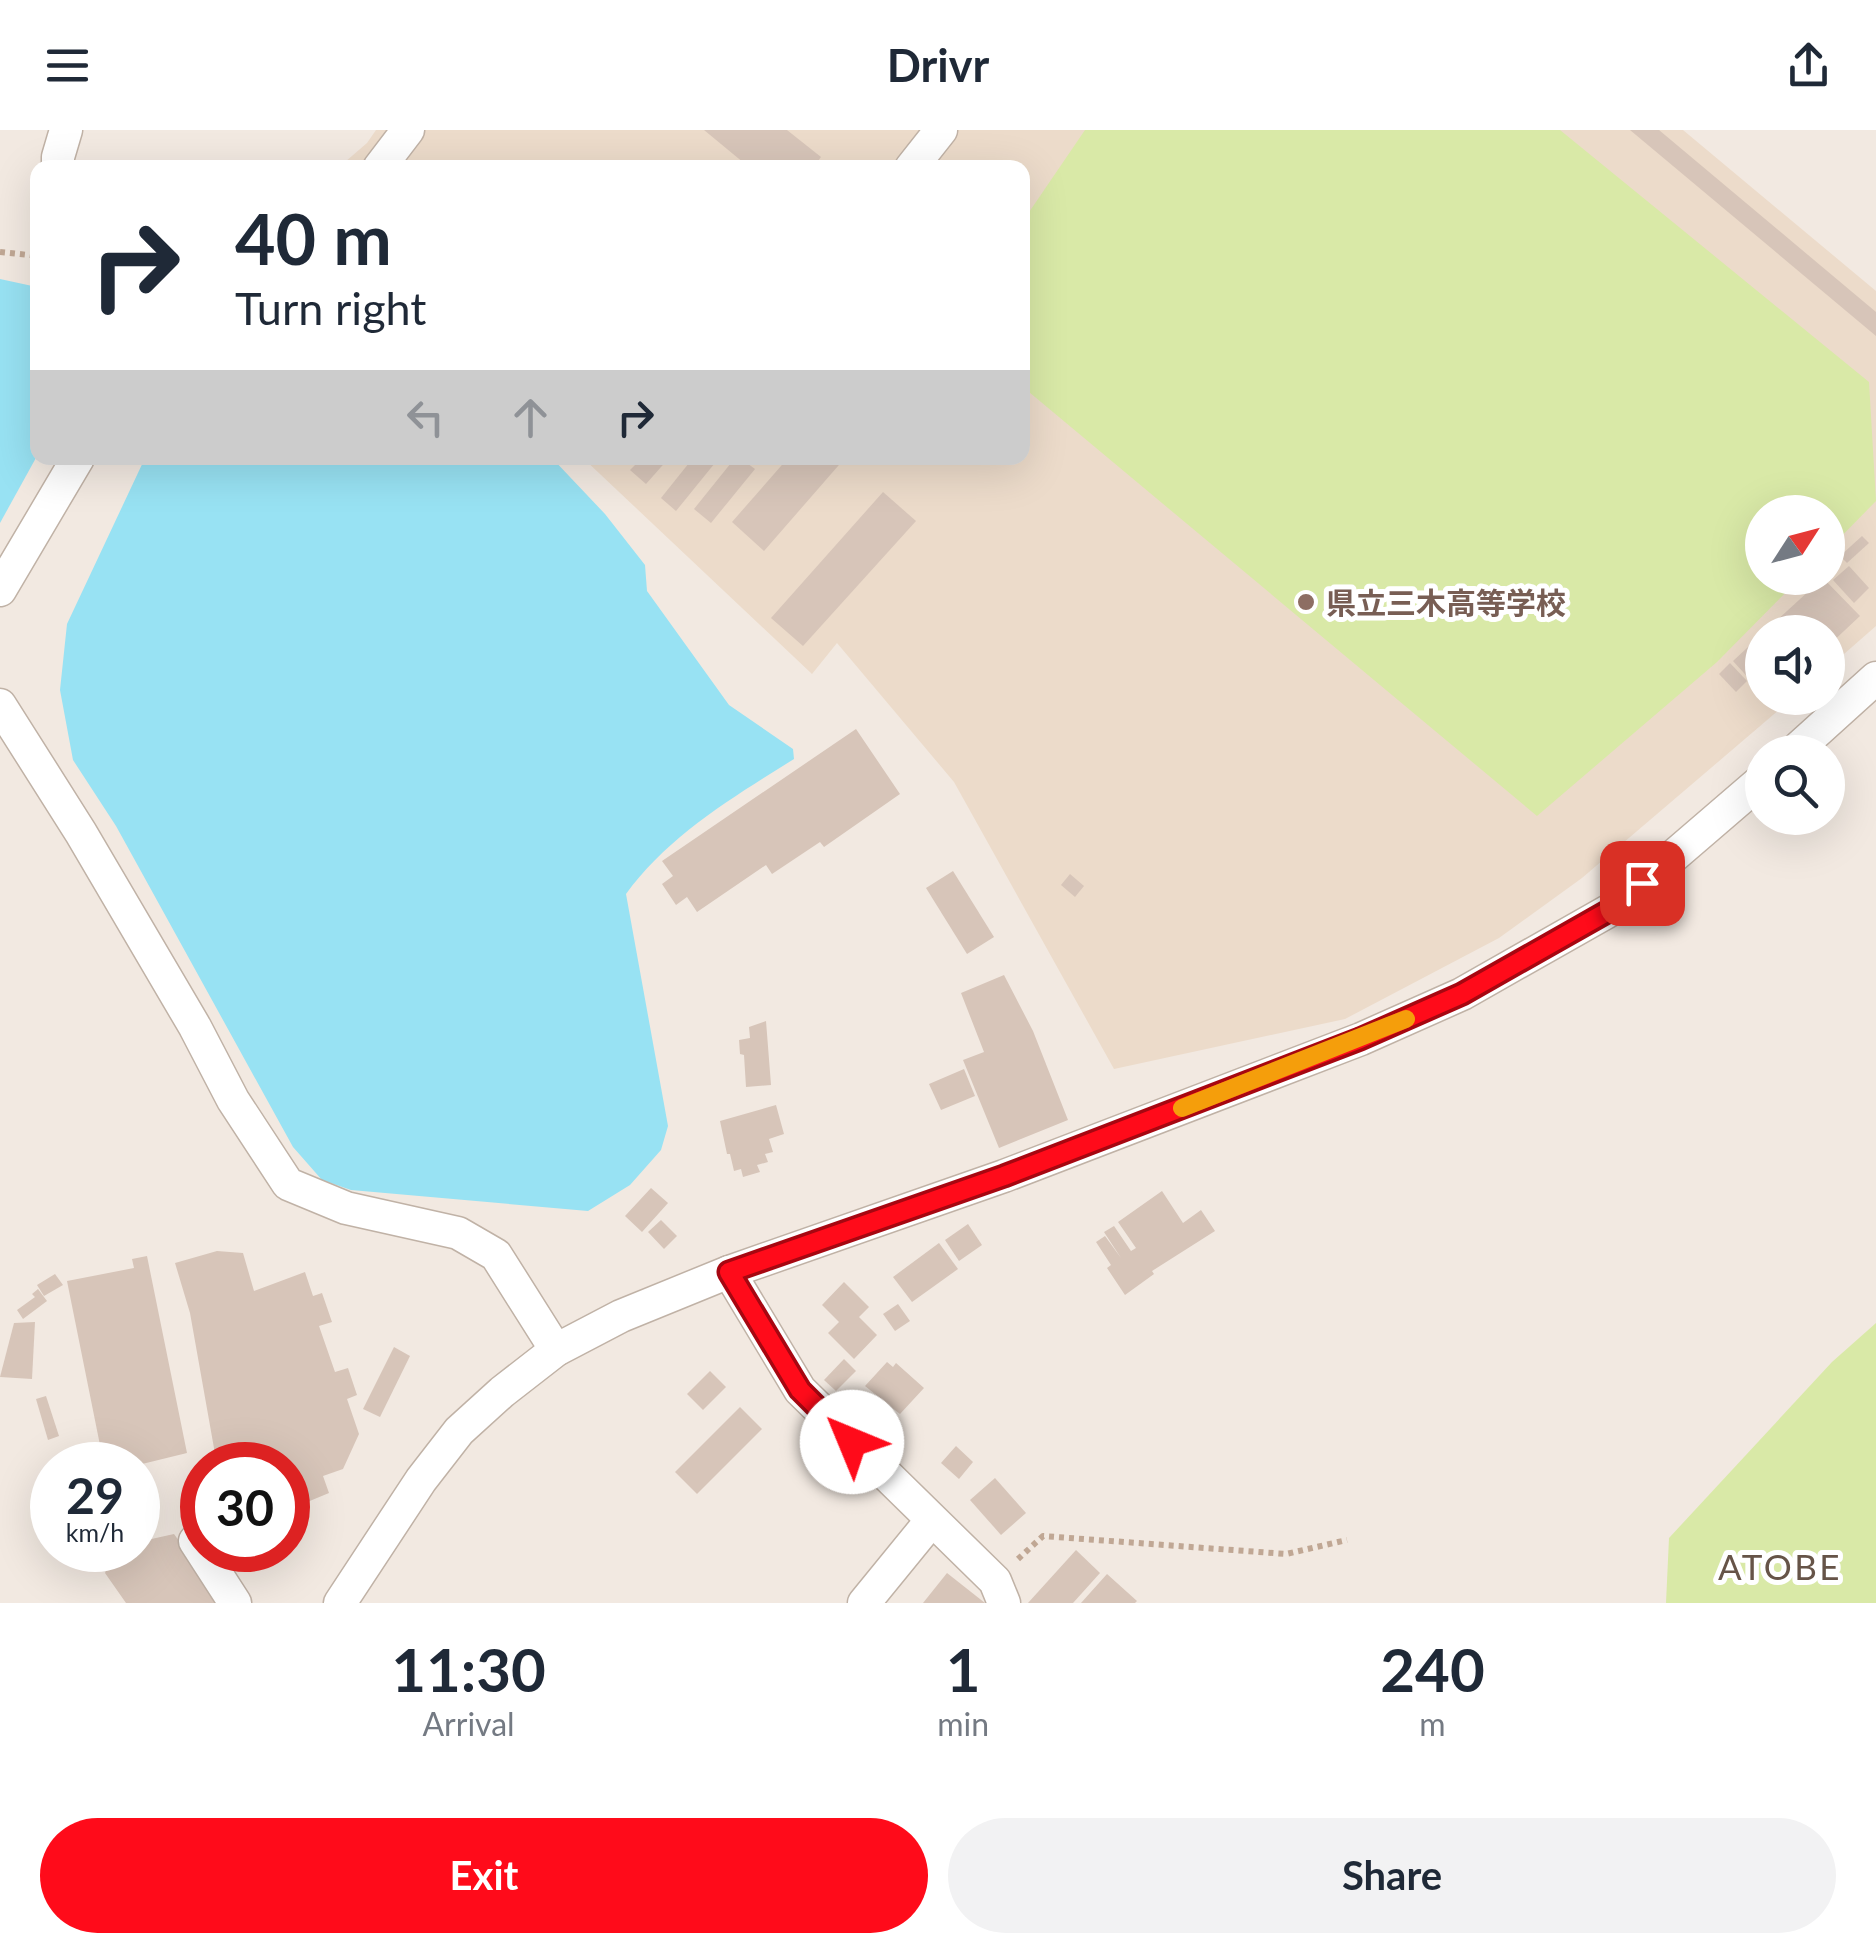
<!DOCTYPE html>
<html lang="en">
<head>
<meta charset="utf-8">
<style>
	:root { --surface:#fff; --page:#f2f2f3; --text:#1f2937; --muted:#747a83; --accent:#ff0b1a }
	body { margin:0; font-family:Lato,"Noto Sans JP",sans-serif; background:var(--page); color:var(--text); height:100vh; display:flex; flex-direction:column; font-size:38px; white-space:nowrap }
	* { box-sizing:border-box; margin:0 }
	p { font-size:32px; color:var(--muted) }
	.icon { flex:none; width:55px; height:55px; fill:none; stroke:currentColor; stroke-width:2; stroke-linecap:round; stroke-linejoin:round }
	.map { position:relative; height:1473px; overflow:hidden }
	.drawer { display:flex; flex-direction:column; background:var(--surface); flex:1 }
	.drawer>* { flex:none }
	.hud { position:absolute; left:30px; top:30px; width:1000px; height:305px; border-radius:20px; box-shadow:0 10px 40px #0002; background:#fff; color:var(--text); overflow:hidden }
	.needle { width:65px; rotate:54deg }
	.fabs { position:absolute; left:1745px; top:365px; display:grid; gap:20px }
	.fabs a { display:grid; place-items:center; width:100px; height:100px; border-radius:50%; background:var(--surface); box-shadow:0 10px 40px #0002; font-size:50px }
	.speed { position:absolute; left:30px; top:1312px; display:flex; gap:20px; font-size:50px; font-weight:700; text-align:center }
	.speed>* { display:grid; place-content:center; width:130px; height:130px; border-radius:50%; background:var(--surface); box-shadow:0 10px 40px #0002; line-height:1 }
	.speed small { font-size:25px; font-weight:400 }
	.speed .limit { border:15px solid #d22; background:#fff; color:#111 }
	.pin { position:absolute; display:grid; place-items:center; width:85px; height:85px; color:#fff; margin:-42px; border-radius:20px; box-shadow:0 5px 15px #0006 }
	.me { position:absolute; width:110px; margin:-55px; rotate:315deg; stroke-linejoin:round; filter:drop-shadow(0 0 8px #0008) }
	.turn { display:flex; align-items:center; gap:35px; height:210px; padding:0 40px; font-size:45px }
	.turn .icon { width:130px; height:130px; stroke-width:2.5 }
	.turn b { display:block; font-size:70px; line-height:85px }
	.lanes { display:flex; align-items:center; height:95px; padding:0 40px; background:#0003; justify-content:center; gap:50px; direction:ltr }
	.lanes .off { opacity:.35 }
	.eta { display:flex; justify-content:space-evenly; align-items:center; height:170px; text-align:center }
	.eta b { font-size:60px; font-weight:700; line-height:70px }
	.action { display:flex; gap:20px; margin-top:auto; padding:20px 40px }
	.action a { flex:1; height:115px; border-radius:60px; background:var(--accent); color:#fff; font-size:40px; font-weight:700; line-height:115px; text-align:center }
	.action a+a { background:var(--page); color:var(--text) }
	header { display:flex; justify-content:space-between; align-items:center; height:130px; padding:0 40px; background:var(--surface); font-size:45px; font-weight:700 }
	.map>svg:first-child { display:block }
</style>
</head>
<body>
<header><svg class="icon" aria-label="menu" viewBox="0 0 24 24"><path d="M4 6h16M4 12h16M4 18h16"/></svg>Drivr<svg class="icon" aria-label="share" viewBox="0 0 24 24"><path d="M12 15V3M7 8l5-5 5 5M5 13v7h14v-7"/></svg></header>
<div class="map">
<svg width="1876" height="1473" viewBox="0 0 1876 1473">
	<rect width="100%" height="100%" fill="#f2e9e1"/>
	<!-- education -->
	<path fill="#ecdbca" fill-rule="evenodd" d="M376,0H1683L1876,161V496L1828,538V502H1762V568H1793L1582,748L1499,808L1345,889L1114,939L954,652L837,513L812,544L583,328H1022V38H338L367,13ZM1762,382H1828V448H1762Z"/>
	<!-- green -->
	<g fill="#d9e9a7">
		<polygon points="1085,0 1560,0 1869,252 1876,371 1828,420 1828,382 1762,382 1762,448 1800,448 1717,532 1537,686 1023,257 1023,91"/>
		<polygon points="1876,1193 1876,1473 1666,1473 1669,1408 1832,1232"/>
	</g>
	<!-- water -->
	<g fill="#98e2f3">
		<polygon points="0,149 37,157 37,326 0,393"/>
		<path d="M145,328H552L605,384L645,435L647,461L729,575L793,619L794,629C733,667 668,706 626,764L668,996L661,1020L630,1055L588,1081L351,1060L322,1050L293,1017L116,696L73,630L60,560L67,494Z"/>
	</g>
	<!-- building -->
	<g fill="#d7c5b9">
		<polygon points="704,0 787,0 821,27 813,38 750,38"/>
		<polygon points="1630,0 1659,0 1876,182 1876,206"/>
		<polygon points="642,328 669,328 646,354 630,340"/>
		<polygon points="693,328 719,328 676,381 661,368"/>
		<polygon points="735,328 740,328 755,339 711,393 694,379"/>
		<polygon points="788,328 845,328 764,421 732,392"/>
		<polygon points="883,362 916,391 803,516 771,488"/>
		<polygon points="1862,406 1869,413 1847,433 1840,426"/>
		<polygon points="1849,436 1869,458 1854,473 1833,450"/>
		<polygon points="1823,448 1860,486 1828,516 1828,502 1764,502"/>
		<polygon points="1762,504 1762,563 1733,531"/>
		<polygon points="1730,533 1747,551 1736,562 1719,544"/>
		<polygon points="856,599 900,664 824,717 820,712 772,744 766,735 697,782 687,767 676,775 662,754 673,746 662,731"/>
		<polygon points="953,741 994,807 967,824 926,758"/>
		<polygon points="1070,744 1084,756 1075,767 1061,755"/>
		<polygon points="1004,845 1033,901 1068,990 999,1018 963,930 984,922 961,863"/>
		<polygon points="766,891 771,955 746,957 744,925 740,924 739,910 750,908 749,897"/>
		<polygon points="964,939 975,966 941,980 929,954"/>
		<polygon points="776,975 784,1004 769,1009 773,1022 765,1024 768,1032 757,1035 760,1042 743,1047 741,1039 734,1041 730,1024 727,1024 720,991"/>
		<polygon points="651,1058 668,1073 642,1102 625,1086"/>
		<polygon points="1162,1061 1183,1093 1201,1080 1215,1101 1152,1141 1154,1144 1125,1165 1107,1138 1111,1135 1096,1112 1105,1106 1121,1128 1104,1102 1114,1096 1131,1121 1136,1118 1118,1092"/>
		<polygon points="661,1090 677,1106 664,1119 648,1102"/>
		<polygon points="968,1094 982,1115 959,1131 945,1110"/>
		<polygon points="939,1113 958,1139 912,1172 893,1147"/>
		<polygon points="217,1121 243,1123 254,1161 305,1142 313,1166 322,1163 332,1192 319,1196 335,1242 348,1238 357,1265 347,1269 359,1304 343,1339 323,1346 329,1363 288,1380 288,1335 217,1335 190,1183 175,1133"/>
		<polygon points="147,1126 187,1323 138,1335 104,1335 67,1151 134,1138 132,1129"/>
		<polygon points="55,1144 63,1155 44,1166 37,1155"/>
		<polygon points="844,1152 869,1177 859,1187 877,1205 854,1229 828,1203 839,1192 822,1175"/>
		<polygon points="38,1159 47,1171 23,1189 17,1180 35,1167 32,1164"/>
		<polygon points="898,1174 910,1191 895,1201 883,1184"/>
		<polygon points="35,1192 32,1249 0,1247 14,1193"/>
		<polygon points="394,1217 410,1226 380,1287 363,1279"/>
		<polygon points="844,1229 856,1241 836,1261 824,1250"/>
		<polygon points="887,1232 893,1237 896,1233 924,1258 900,1284 865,1256"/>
		<polygon points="710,1241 726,1257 703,1280 687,1264"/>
		<polygon points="46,1266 59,1306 48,1310 36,1269"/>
		<polygon points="740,1277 762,1299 697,1364 675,1342"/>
		<polygon points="956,1316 973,1332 959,1349 941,1333"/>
		<polygon points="995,1348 1026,1383 1001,1405 970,1370"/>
		<polygon points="174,1404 224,1473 126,1473 105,1443 114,1420 138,1420 138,1412"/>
		<polygon points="1076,1420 1100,1443 1073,1473 1028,1473"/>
		<polygon points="947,1443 985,1473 923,1473"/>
		<polygon points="1107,1444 1137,1471 1135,1473 1081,1473"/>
	</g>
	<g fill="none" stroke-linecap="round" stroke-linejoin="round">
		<defs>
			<g id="minor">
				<polyline points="58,38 58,27 66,0"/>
				<polyline points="379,38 408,0"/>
				<polyline points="911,38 941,0"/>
				<polyline points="0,460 78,328"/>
				<polyline points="0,575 81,703 195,897 233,970 288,1054 346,1078 458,1103 496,1125 556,1220"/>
				<polyline points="1794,622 1876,548"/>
				<polyline points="729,1142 800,1260 995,1451 1004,1473"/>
				<polyline points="195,1411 235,1473"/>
				<polyline points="340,1473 421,1350 459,1301 502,1262 556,1220 621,1186 729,1142 1004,1046 1361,909 1462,864 1612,779 1762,650"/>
				<polyline points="864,1473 931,1391"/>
			</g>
		</defs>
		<!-- minor casing -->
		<use href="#minor" stroke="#c0b2a6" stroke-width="35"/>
		<!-- path -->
		<g stroke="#c0a794" stroke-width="6" stroke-dasharray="5 5" stroke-linecap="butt">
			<polyline points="0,122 38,126"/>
			<polyline points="1018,1429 1043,1406 1286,1424 1347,1410"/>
		</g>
		<!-- minor -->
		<use href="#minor" stroke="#fff" stroke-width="32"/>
	</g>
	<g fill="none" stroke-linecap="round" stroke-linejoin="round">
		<defs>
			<polyline id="route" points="852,1312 800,1260 729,1142 1004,1046 1360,909 1462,864 1612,779 1642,753"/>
		</defs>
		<!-- route casing -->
		<use href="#route" stroke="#a60711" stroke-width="25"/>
		<!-- route -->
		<use href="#route" stroke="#ff0b1a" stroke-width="18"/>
		<!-- slow -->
		<polyline stroke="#f59e0b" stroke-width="18" points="1182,978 1406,889"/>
	</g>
	<!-- markers -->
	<circle fill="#8d6e63" stroke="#fff" stroke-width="4" cx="1306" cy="472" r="10"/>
	<g text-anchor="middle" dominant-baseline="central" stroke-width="10" stroke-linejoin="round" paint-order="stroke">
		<!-- education labels -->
		<g font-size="30" font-weight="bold" fill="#785e54" stroke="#fff" text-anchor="start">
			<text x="1326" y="472">県立三木高等学校</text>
		</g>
		<!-- quarter labels -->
		<g font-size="35" letter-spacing="2.5" fill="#665448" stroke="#fff">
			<text x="1780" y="1436">ATOBE</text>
		</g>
	</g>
</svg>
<div class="fabs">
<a><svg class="needle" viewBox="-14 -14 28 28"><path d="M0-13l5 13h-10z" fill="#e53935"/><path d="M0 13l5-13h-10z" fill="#747a83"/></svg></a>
<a><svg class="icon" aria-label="sound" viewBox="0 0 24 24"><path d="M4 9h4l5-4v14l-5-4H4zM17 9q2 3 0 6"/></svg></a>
<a><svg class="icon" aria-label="search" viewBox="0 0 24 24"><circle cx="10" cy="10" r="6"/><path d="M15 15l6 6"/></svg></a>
</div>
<div class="speed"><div>29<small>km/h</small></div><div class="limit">30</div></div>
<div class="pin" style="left:1642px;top:753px;background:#d93025"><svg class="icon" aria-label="arrive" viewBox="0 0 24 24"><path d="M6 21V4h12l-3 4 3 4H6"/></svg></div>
<svg class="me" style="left:852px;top:1312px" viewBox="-20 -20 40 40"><circle r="19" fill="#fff"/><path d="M0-13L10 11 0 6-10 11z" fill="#ff0b1a"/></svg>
<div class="hud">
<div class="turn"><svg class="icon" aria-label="right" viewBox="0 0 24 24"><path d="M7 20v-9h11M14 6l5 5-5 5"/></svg><div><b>40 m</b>Turn right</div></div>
<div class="lanes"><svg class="icon off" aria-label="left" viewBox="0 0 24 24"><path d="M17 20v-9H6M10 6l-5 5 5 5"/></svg><svg class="icon off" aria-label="ahead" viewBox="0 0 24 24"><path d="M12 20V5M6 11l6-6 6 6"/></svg><svg class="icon" aria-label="right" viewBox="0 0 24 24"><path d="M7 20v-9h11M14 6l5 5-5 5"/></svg></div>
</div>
</div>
<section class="drawer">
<div class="eta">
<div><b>11:30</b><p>Arrival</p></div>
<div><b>1</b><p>min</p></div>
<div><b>240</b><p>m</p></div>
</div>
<div class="action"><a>Exit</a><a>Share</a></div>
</section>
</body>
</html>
